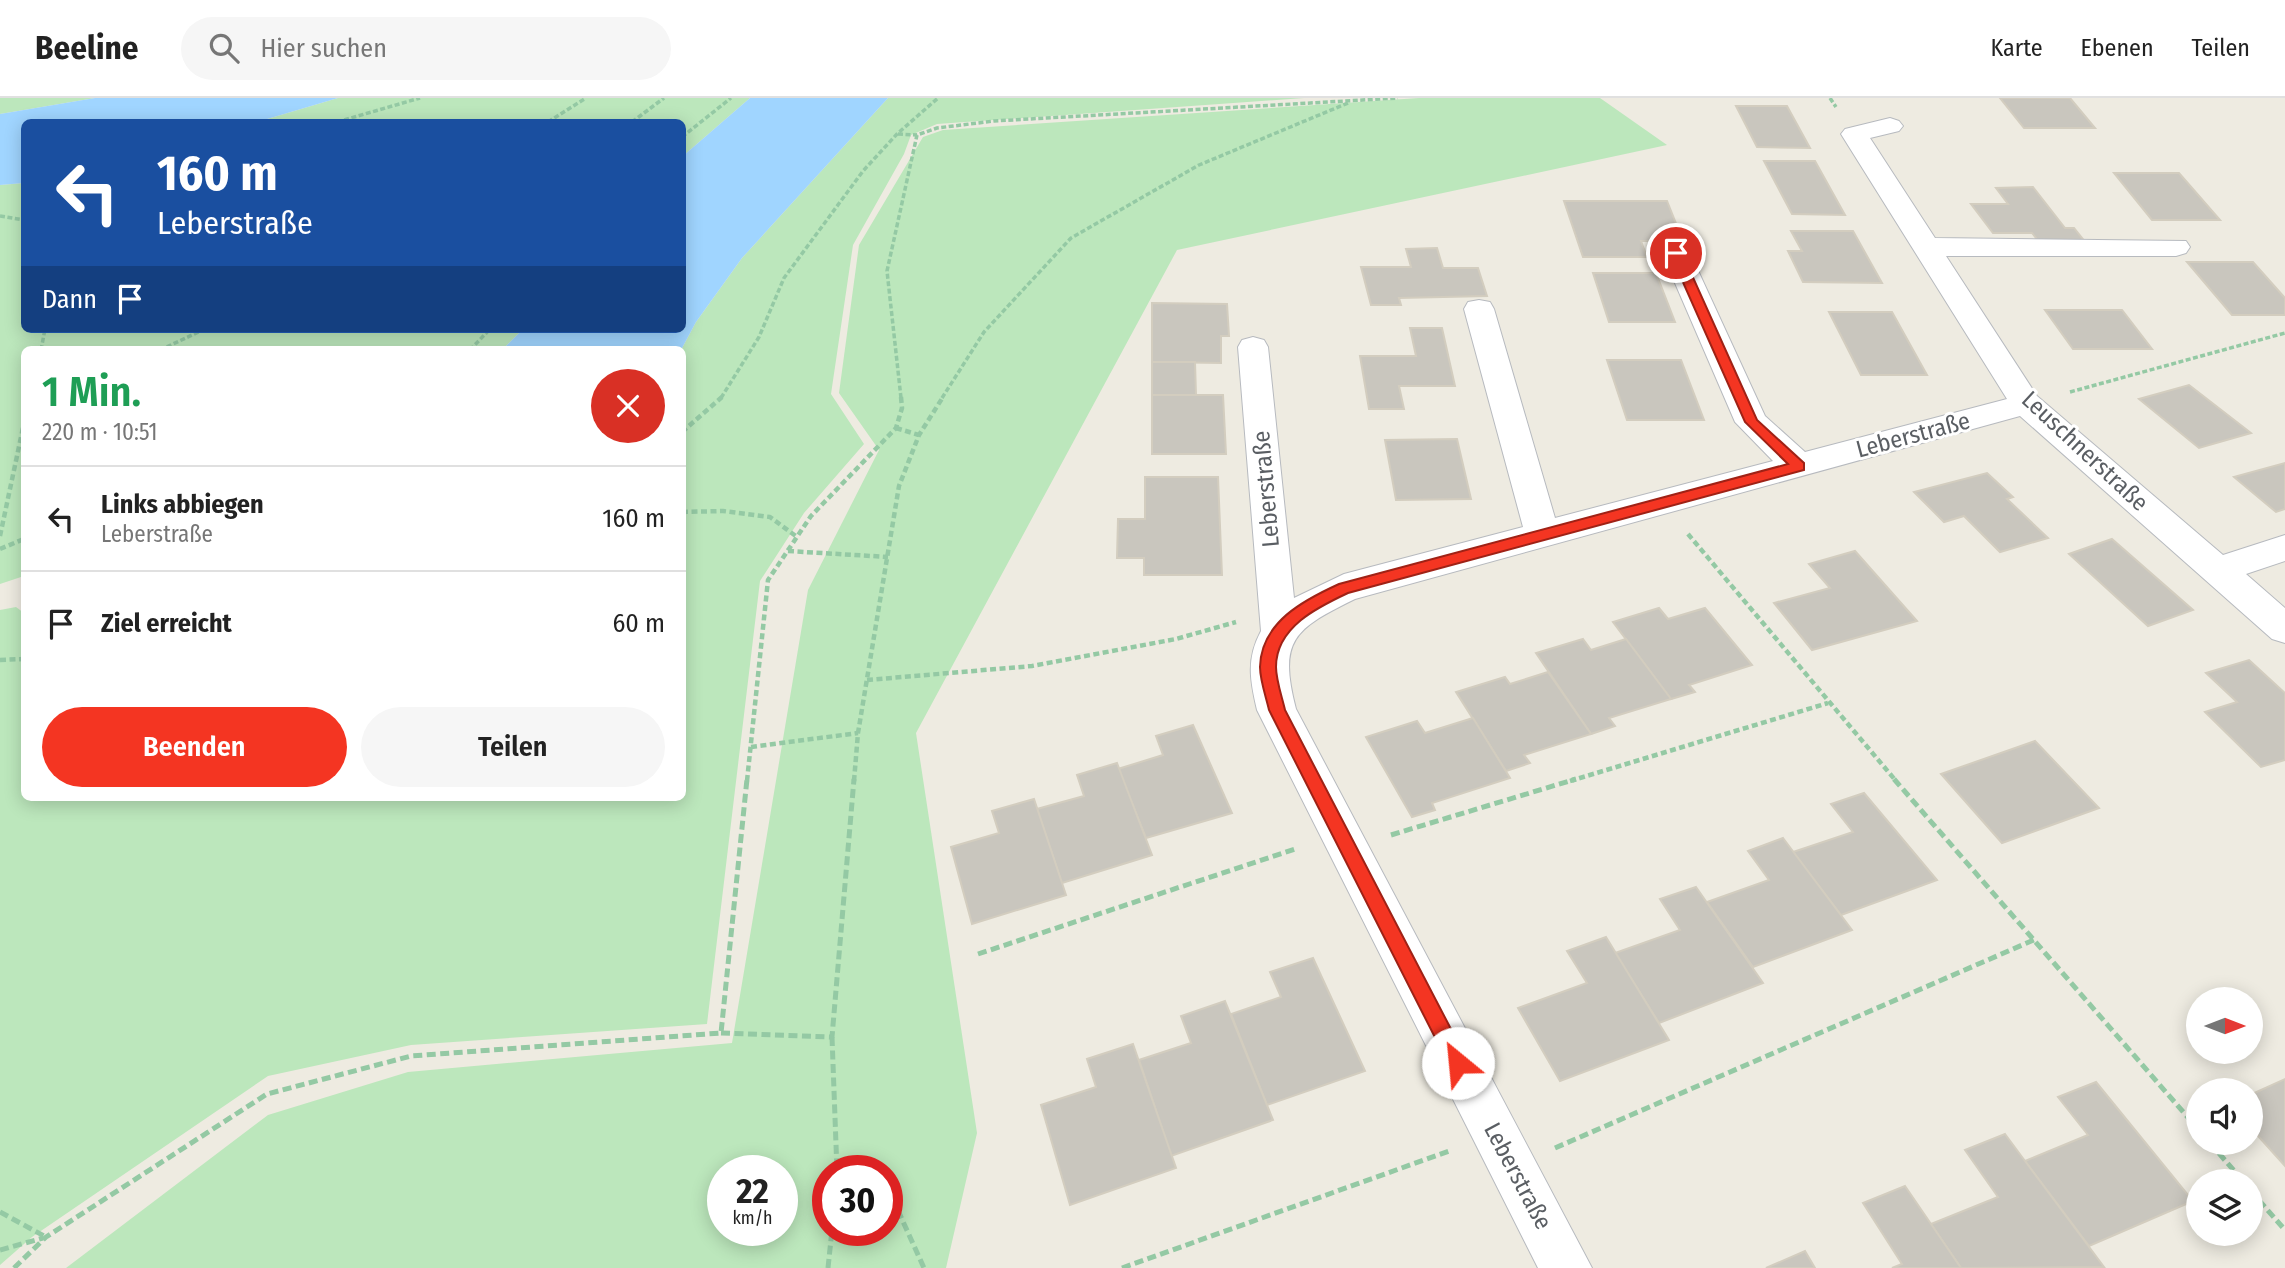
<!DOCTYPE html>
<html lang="de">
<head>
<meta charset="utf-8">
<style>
	:root { --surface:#fff; --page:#f6f6f6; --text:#222; --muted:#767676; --line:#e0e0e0; --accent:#f43522 }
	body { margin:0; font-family:"Fira Sans Condensed",sans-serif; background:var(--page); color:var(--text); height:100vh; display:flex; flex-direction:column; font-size:26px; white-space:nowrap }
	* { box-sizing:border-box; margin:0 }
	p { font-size:23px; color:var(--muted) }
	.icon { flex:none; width:38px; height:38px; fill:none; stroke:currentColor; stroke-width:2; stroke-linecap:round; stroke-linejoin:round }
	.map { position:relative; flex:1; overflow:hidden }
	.panel { position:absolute; left:21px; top:248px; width:665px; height:455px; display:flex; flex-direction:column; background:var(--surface); border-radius:10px; box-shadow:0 4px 18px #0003 }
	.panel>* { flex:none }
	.banner { position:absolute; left:21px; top:21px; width:665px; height:214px; border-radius:10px; box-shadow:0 4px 18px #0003; background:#1a4fa0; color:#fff; overflow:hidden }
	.needle { width:46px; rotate:90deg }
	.fabs { position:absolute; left:2186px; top:889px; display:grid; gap:14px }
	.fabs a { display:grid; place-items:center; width:77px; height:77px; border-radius:50%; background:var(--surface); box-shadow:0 4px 18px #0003; font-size:35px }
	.speed { position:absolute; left:707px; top:1057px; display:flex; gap:14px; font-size:35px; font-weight:700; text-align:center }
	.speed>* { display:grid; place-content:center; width:91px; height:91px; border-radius:50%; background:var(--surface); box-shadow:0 4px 18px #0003; line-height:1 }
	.speed small { font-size:18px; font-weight:400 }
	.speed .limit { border:10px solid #d22; background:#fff; color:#111 }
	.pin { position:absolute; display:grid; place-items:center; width:60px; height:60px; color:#fff; margin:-30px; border:4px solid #fff; border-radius:50%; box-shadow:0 2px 7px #0007 }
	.me { position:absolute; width:77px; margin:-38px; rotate:332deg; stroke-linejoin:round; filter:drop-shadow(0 0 5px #0008) }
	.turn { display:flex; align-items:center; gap:24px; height:147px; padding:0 21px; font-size:32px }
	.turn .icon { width:91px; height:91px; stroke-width:2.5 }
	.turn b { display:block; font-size:49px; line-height:60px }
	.then { display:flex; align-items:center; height:66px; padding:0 21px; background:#0003; gap:14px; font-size:26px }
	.round { display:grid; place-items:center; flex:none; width:74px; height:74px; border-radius:37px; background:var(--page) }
	.head { display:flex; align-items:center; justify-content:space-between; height:119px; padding:0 21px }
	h1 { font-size:42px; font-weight:600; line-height:52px; color:#1e9e55 }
	.primary-button { display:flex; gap:14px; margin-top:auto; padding:14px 21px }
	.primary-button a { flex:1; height:80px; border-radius:42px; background:var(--accent); color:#fff; font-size:28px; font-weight:600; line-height:80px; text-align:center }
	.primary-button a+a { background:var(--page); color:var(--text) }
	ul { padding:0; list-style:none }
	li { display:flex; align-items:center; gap:21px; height:105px; padding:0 21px; border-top:2px solid var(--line) }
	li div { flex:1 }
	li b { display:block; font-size:26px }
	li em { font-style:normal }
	header { display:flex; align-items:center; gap:42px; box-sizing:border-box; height:98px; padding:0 35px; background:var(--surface); border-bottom:2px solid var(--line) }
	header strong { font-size:33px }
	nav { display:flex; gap:38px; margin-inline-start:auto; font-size:24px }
	.search { width:490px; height:63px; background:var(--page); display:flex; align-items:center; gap:18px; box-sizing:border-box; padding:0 24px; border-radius:38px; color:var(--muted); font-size:26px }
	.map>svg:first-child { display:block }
</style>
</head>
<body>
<header>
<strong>Beeline</strong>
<div class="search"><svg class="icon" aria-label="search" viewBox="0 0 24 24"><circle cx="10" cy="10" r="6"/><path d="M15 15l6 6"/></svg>Hier suchen</div>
<nav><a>Karte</a><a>Ebenen</a><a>Teilen</a></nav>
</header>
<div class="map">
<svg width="2285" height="1170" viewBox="0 0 2285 1170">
	<rect width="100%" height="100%" fill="#eeebe1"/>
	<!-- green -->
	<g fill="#bce7bc" fill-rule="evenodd">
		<polygon points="0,0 95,0 0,16"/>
		<polygon points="338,0 750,0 683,58 682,24 257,24"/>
		<polygon points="888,0 1304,0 937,26 911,37 904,56 853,147 831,296 864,346 804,415 760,483 707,926 411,947 268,978 32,1139 0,1167 0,512 16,509 24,515 24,700 682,700 681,252 696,224 742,160"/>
		<path d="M1419,0H1600L1667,47L1177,152L916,635L977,1035L946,1170H66L268,1017L408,974L732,945L808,492L879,352L839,295L859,147L923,39L943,32ZM723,1073H782V1132H723ZM828,1073H887V1132H828Z"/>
		<polygon points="24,85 24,231 523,231 502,252 24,252 24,478 0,486 0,87"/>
	</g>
	<!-- water -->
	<g fill="#a0d5ff">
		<polygon points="95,0 338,0 257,24 24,24 24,85 0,87 0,16"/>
		<polygon points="750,0 888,0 742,160 696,224 681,252 502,252 523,231 682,231 683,58"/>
	</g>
	<!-- building -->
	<g fill="#c9c6be" stroke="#d3cdbf" stroke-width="2">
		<polygon points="2000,0 2070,0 2095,30 2024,30"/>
		<polygon points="1736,8 1787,8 1810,50 1757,49"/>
		<polygon points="1764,63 1815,63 1845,117 1792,116"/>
		<polygon points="2114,75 2179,75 2220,122 2152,122"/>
		<polygon points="2033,89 2065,130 2074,130 2086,145 2040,145 2032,135 1993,135 1971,106 2008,106 1996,90"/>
		<polygon points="1564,103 1667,103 1683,143 1641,143 1647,159 1583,159"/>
		<polygon points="1791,133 1853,133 1882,185 1803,184 1788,153 1802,153"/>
		<polygon points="1437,150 1443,170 1478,170 1487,198 1399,200 1401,207 1371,207 1361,169 1411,169 1406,151"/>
		<polygon points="2187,164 2253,164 2285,200 2285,217 2232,217"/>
		<polygon points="1593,175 1656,175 1675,224 1609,224"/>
		<polygon points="1152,205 1227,206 1229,238 1221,238 1221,265 1152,264"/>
		<polygon points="2045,212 2122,212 2152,251 2073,251"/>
		<polygon points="1829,214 1892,214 1927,277 1861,277"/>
		<polygon points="1410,230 1442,230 1455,288 1399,288 1404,311 1369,311 1360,258 1416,258"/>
		<polygon points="1607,262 1681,262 1704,322 1627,322"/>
		<polygon points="1152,264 1195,264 1196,297 1152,297"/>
		<polygon points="2189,287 2251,335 2199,350 2139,301"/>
		<polygon points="1152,297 1223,297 1226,356 1152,356"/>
		<polygon points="1457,341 1471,401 1396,402 1385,342"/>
		<polygon points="2285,365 2285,411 2276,414 2234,379"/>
		<polygon points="1987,375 2013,399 2007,401 2048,440 2000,454 1964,418 1944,424 1914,394"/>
		<polygon points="1145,379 1218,379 1222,477 1144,477 1144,460 1117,460 1118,421 1145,421"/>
		<polygon points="2112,441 2193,512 2148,528 2069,456"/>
		<polygon points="1855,453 1917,523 1812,552 1774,505 1830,490 1809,466"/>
		<polygon points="1659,510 1668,521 1705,510 1752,567 1689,587 1695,594 1671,601 1613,524"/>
		<polygon points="1583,541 1591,552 1626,541 1671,601 1609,620 1615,628 1591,636 1536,555"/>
		<polygon points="2249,562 2285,595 2285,662 2261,669 2205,614 2237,604 2206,575"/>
		<polygon points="1548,574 1591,636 1524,657 1530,665 1506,673 1456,594 1505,579 1510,586"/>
		<polygon points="1473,620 1510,680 1432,705 1435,712 1412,719 1366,639 1417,623 1425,635"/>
		<polygon points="1193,627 1232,715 1146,740 1118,671 1163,657 1156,638"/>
		<polygon points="2035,643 2099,710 2002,745 1941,676"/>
		<polygon points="1117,665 1152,757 1062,785 1037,711 1084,698 1077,677"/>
		<polygon points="1864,695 1937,782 1841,817 1793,754 1853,734 1831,706"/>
		<polygon points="1034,701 1066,797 972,826 951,749 999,735 992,713"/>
		<polygon points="1783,740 1852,832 1753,869 1707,804 1769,782 1748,753"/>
		<polygon points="1696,789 1763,885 1659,925 1615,855 1680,832 1660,801"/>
		<polygon points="1606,839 1669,942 1560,983 1518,910 1587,885 1567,853"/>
		<polygon points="1313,860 1365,973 1267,1007 1231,916 1281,899 1270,874"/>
		<polygon points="1225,903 1273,1022 1171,1058 1139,962 1191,945 1181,918"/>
		<polygon points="1133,946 1176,1070 1070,1107 1041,1007 1096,989 1087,961"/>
		<polygon points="2285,981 2285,1068 2250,1029 2250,997"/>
		<polygon points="2096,984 2193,1103 2089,1148 2025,1063 2088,1037 2058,999"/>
		<polygon points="2005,1036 2025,1063 2104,1169 1961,1170 1931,1126 1998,1099 1965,1052"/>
		<polygon points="1905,1088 1931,1126 1961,1170 1892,1170 1902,1166 1863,1105"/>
		<polygon points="1805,1153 1815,1170 1766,1170"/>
	</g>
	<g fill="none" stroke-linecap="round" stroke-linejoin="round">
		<defs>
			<path id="minor" d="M1890,20L1899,23L1903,28L1899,33L1870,40L1935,140L2186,143L2190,149L2186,155L2176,158H1946L2037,298L2223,457L2285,437V463L2246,476L2285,510V545L2272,541L2020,318L1355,501C1294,531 1278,542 1296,611L1592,1170H1538L1257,612C1250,582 1246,561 1261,533L1238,249L1242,242L1253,239L1264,242L1268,249L1294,500L1344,476L1523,429L1464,211L1468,204L1479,202L1490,204L1494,211L1555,420L1773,363L1735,324L1662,155L1666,149L1676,146L1686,149L1690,155L1765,318L1805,354L2007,301L1841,36L1845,31Z"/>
		</defs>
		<!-- minor casing -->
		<use href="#minor" stroke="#b7babf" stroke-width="2"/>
		<!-- path-far2 -->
		<g stroke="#94c9a4" stroke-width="3.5" stroke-dasharray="5 2.5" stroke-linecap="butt">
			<polyline points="1830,0 1836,9"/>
			<polyline points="337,24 420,0"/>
			<polyline points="548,24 586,0"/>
			<polyline points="632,24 664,0"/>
			<polyline points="898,36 917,37"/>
			<polyline points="682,39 731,0"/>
			<polyline points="0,118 24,122"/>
			<polyline points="41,252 45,231"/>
			<polyline points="160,252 205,231"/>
			<polyline points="470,252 490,231"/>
			<polyline points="2070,294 2285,235"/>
			<polyline points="721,300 759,239 784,180 863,73 897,36 938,0"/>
			<polyline points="901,300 887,173 917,37 937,30 994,23 1398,0"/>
			<polyline points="942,300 984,234 1071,140 1199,67 1348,5"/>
		</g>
		<!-- path-far1 -->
		<g stroke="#94c9a4" stroke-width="4.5" stroke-dasharray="6 3.5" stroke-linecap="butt">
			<polyline points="896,330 919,337"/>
			<polyline points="682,334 722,299"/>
			<polyline points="682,414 723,413 770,419 797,439"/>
			<polyline points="1688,436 1896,683"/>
			<polyline points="0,438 24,325"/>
			<polyline points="0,451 24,441"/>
			<polyline points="788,453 888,459"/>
			<polyline points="0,562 24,561"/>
			<polyline points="867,582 1032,568 1176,541 1236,524"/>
			<polyline points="751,649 858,635"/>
			<polyline points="747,683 768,482 811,418 896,330 902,310 901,299"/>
			<polyline points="854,683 858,635 899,388 919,337 943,299"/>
			<polyline points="1570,683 1828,605"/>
		</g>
		<!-- path -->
		<g stroke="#94c9a4" stroke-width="5" stroke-dasharray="9 4.5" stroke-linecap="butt">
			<polyline points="1894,681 2198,1031"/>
			<polyline points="1391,737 1576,681"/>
			<polyline points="978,856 1298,750"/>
			<polyline points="721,935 832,939 854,681"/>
			<polyline points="832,939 837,1073"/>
			<polyline points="2210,1045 2243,1083"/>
			<polyline points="1555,1050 2036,841"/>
			<polyline points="2250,1092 2285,1132"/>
			<polyline points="887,1108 896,1108 924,1170"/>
			<polyline points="0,1114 46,1139"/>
			<polyline points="0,1152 43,1140"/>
			<polyline points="14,1170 46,1139 267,996 411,958 721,935 747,681"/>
			<polyline points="828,1170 832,1132"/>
			<polyline points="1122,1170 1452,1052"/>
		</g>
		<!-- minor -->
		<use href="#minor" fill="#fff" fill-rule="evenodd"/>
	</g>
	<!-- route -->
	<path fill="#f43522" stroke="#9f2216" stroke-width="2" d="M1676,152L1682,155L1757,322L1804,365V372L1348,495C1318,509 1276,529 1276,569C1276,582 1282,599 1285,612L1465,958L1468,965L1465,971L1458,974L1451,971L1269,612C1266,599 1260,582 1260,569C1261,524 1304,502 1339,486L1788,366L1745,324L1670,155Z"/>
	<g text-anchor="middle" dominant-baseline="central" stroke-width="6" stroke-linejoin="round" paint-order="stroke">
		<!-- street labels -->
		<g font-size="24" fill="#5a5e63" stroke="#fff">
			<text transform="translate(1913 337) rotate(-15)">Leberstraße</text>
			<text transform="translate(2085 353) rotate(43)">Leuschnerstraße</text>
			<text transform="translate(1266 391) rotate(-95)">Leberstraße</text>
			<text transform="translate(1518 1078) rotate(62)">Leberstraße</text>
		</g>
	</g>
</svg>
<div class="fabs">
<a><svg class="needle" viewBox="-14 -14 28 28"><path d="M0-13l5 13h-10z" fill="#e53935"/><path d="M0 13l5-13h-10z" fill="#767676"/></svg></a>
<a><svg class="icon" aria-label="sound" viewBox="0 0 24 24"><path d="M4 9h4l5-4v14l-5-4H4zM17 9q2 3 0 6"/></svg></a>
<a><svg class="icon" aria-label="layers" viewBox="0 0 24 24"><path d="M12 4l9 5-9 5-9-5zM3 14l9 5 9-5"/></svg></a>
</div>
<div class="speed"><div>22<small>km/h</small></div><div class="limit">30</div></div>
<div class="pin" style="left:1676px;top:155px;background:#d93025"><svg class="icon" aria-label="arrive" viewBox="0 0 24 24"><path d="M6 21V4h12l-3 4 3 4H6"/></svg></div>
<svg class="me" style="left:1458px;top:965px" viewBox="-20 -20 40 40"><circle r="19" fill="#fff"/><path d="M0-13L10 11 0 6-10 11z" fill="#f43522"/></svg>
<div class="banner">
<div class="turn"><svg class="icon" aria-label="left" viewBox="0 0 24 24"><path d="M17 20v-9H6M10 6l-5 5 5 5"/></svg><div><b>160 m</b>Leberstraße</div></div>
<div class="then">Dann<svg class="icon" aria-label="arrive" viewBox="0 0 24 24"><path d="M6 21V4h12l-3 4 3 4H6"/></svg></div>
</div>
<section class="panel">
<div class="head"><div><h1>1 Min.</h1><p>220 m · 10:51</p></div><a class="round" style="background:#d93025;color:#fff"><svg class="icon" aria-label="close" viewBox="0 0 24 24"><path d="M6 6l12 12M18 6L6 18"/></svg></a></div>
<ul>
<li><svg class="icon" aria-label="left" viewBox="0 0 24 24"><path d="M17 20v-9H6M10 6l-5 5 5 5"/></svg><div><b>Links abbiegen</b><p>Leberstraße</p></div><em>160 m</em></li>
<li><svg class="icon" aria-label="arrive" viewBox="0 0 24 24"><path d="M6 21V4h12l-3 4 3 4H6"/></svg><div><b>Ziel erreicht</b></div><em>60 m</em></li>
</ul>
<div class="primary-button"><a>Beenden</a><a>Teilen</a></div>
</section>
</div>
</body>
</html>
